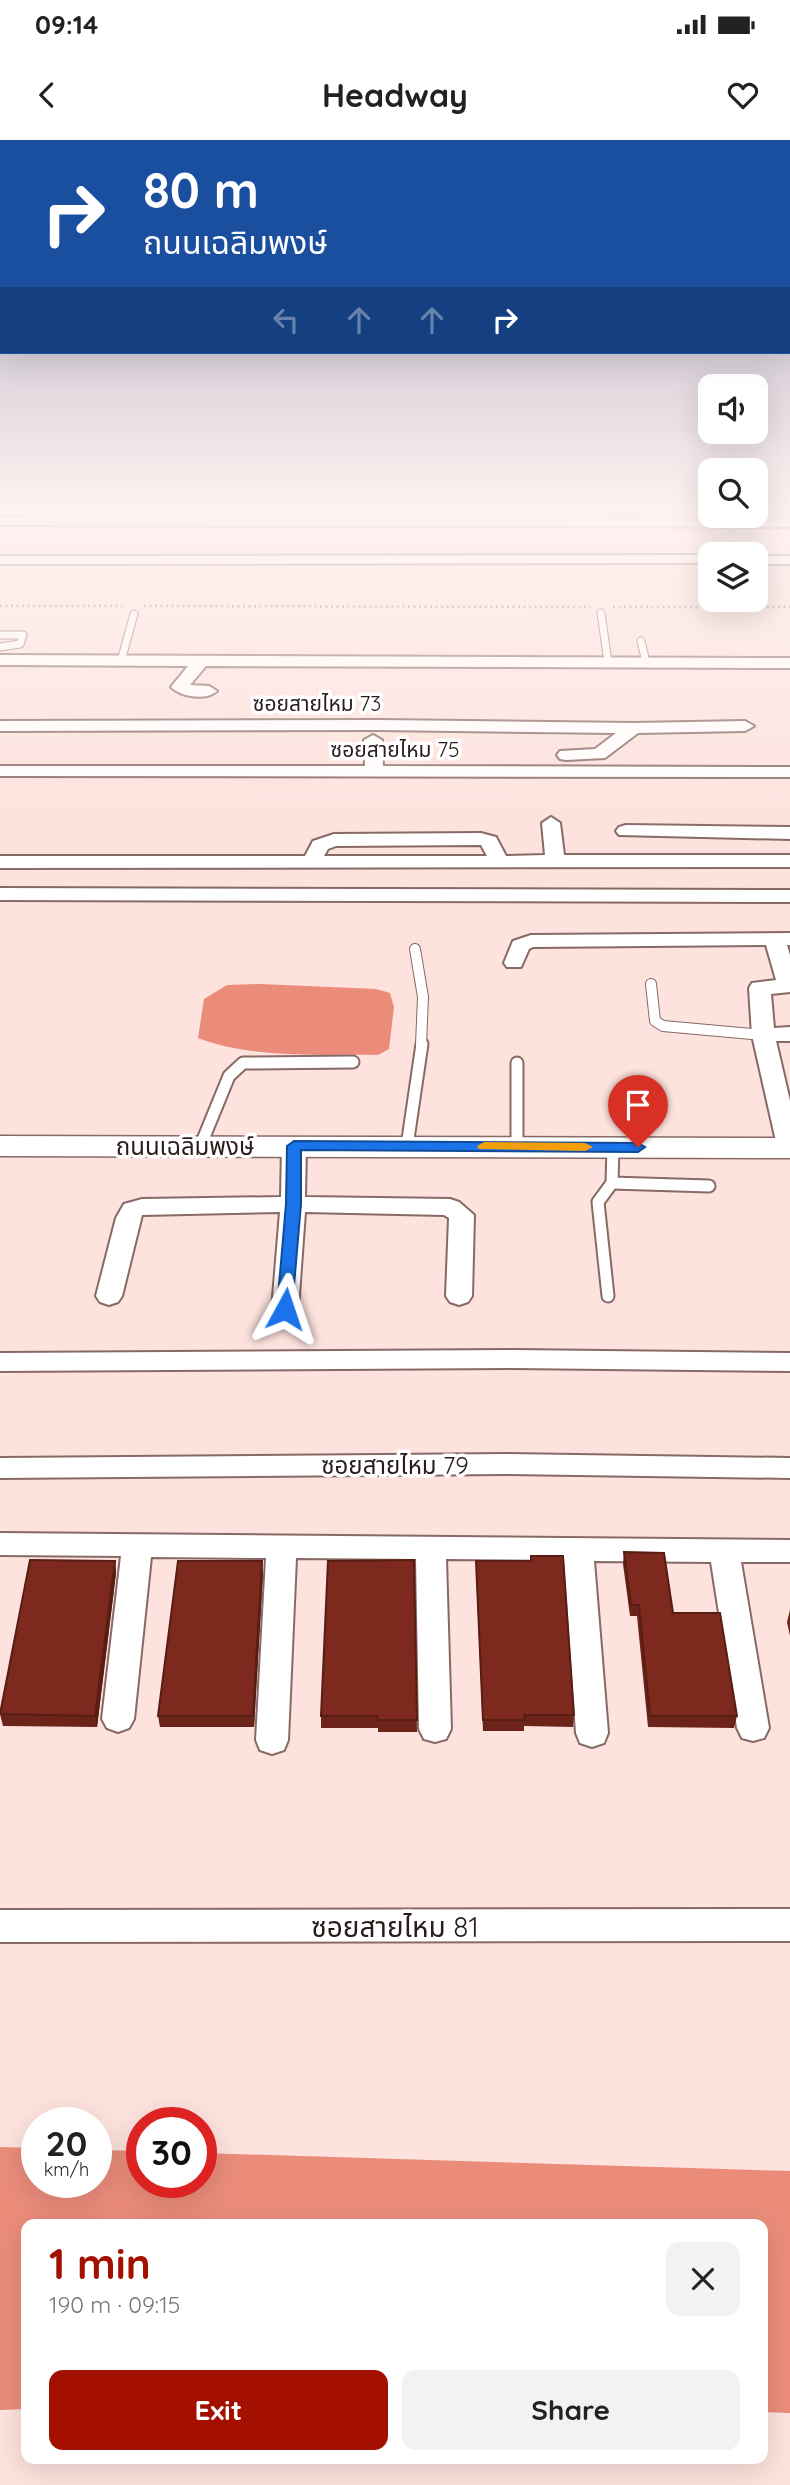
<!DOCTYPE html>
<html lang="en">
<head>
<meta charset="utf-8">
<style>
	:root { --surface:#fff; --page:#f2f2f2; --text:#222; --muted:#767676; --accent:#a41000 }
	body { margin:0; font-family:Quicksand,"Noto Sans Thai",sans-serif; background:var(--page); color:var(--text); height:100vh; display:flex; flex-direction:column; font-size:26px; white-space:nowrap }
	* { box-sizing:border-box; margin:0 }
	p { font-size:23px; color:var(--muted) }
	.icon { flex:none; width:38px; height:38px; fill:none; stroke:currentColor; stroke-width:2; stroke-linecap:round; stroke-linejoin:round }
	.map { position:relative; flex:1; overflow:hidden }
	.sheet { position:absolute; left:21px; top:2079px; width:747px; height:245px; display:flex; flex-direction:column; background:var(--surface); border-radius:14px; box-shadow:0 7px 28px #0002 }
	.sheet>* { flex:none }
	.hud { position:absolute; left:0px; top:0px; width:791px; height:214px; box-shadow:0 7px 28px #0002; background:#1a4fa0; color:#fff; overflow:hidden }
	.tools { position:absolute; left:698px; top:234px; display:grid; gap:14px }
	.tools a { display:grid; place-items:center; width:70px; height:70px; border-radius:14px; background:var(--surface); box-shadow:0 7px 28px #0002; font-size:35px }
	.speed { position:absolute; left:21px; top:1967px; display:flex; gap:14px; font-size:35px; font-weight:700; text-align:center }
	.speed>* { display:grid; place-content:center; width:91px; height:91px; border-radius:50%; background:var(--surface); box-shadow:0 7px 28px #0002; line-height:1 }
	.speed small { font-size:18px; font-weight:400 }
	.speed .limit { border:10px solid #d22; background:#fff; color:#111 }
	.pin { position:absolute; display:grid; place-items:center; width:60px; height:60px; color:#fff; margin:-72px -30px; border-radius:50% 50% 50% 0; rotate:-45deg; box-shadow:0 0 7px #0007 }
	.pin .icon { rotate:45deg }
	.me { position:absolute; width:77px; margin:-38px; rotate:5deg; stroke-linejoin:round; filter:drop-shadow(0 0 5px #0008) }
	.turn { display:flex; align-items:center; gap:24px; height:147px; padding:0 28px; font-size:32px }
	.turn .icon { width:91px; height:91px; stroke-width:2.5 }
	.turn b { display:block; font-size:49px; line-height:60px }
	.lanes { display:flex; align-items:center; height:66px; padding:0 28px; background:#0003; justify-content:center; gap:35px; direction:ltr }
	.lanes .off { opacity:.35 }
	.round { display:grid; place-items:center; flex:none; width:74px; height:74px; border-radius:14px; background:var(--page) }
	.headline { display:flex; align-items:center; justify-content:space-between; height:119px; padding:0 28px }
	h1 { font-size:42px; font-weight:800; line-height:52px; color:var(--accent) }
	.action { display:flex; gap:14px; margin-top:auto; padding:14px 28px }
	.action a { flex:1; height:80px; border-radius:14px; background:var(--accent); color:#fff; font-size:28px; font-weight:800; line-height:80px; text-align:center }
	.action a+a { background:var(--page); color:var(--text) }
	.status { display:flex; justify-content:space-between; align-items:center; height:49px; padding:0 35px; background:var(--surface); direction:ltr }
	.status svg { height:19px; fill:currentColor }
	header { display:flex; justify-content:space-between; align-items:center; height:91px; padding:0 28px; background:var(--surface); font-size:32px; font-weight:800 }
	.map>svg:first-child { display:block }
</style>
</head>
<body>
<div class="status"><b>09:14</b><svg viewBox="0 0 49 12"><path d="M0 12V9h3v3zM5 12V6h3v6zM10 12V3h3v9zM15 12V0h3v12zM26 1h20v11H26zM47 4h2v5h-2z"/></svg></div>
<header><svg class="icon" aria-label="back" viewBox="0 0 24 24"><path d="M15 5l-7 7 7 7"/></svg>Headway<svg class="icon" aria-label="heart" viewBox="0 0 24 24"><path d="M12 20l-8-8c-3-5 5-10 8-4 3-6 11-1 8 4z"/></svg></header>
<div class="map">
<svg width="790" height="2345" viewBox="0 0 790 2345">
	<rect width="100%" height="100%" fill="#fde2dd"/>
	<!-- water -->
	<g fill="#eb8c7b">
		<path d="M260,844L376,849L390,853L394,867L389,909L378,915C321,914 253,919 198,898L204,859L227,845Z"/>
		<polygon points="0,2007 37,2008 37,2042 96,2042 96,2010 142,2011 142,2042 201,2042 201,2013 790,2031 790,2273 763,2272 763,2084 26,2084 26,2269 0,2270"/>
	</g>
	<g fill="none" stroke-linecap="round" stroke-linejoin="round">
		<defs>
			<g id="service-far2">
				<polyline points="601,473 608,522"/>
				<polyline points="0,495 23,495 20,504 0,507"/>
				<polyline points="641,501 646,522"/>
				<polyline points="121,521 134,474"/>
			</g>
			<g id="service-far1">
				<polyline points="415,809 423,857 421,905"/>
				<polyline points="651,844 655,881 663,886 763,895"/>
			</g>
			<g id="service">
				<polyline points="517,923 517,1006"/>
				<polyline points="407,1006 422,904"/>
				<polyline points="200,1007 229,936 243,923 353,922"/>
				<polyline points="612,1043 709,1046"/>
				<polyline points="608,1156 598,1062 612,1043 613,1007"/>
			</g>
			<g id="minor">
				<polygon points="0,377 790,379 790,387 0,385"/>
				<polygon points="710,415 710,423 0,424 0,416"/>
				<rect x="756" y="416" width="34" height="8"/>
				<path d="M0,515L790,518V528L206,526L190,545L209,546L217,551C206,561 181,557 171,547L188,526L0,525Z"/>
				<polygon points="379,580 634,583 745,581 754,586 745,591 638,593 605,618 566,620 560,619 557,615 560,611 595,609 616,593 379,590 0,591 0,581"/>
				<polygon points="373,595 382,600 383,626 790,627 790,637 0,636 0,626 365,626 364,600"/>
				<path d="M551,677L560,683L564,715H790V727L0,728V716H305L313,701L334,694L481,693L496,697L506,716L545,715L542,683ZM481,705L487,716H324L328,709L336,706Z"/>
				<polygon points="626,685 790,687 790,699 619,695 616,691 619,687"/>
				<polygon points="0,748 790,750 790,762 0,760"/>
				<polygon points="790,793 790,805 787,805 790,815 790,852 771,854 774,888 790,887 790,901 776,901 790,961 790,1017 782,1015 778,1010 752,895 749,848 752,843 776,840 766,805 533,807 529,809 521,827 507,827 504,823 513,801 531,795"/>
				<polygon points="294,999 302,1001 306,1006 305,1057 450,1059 459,1062 474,1075 472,1156 468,1162 459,1165 450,1162 446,1156 449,1078 444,1075 305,1072 298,1169 294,1175 285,1178 276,1175 272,1169 280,1072 142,1075 122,1156 118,1162 109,1165 100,1162 96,1156 116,1078 124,1064 142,1059 281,1057 282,1006 286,1001"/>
				<polygon points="512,1210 790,1213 790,1231 512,1228 0,1231 0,1213"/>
				<polygon points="508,1314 790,1318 790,1338 508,1334 0,1338 0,1318"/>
				<polygon points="0,1393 790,1400 790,1422 741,1422 769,1588 764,1598 753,1601 742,1598 737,1588 711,1422 594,1421 608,1593 604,1603 592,1607 580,1603 576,1593 564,1420 446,1419 451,1589 446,1599 435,1602 424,1599 419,1589 416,1419 296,1418 288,1600 284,1610 272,1614 260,1610 256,1600 266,1418 151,1417 134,1579 129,1588 118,1592 107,1588 102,1579 121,1416 0,1415"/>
				<polygon points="790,1769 790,1801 0,1802 0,1770"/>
			</g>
			<polygon id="secondary" points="0,996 790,998 790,1018 0,1016"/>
		</defs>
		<!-- service-far2 casing -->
		<use href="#service-far2" stroke="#876a65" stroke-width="9"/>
		<!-- service-far1 casing -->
		<use href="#service-far1" stroke="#876a65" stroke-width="12"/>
		<!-- service casing -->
		<use href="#service" stroke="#876a65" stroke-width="15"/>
		<!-- minor casing -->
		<use href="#minor" stroke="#876a65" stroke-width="4"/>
		<!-- secondary casing -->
		<use href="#secondary" stroke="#876a65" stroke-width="3"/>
		<!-- path -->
		<g stroke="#978480" stroke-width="2.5" stroke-dasharray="2 3.5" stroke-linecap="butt">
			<polyline points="0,466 122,466"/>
			<polyline points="144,466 591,467"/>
			<polyline points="613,467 790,467"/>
		</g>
		<!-- service-far2 -->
		<use href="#service-far2" stroke="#fff" stroke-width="7"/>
		<!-- service-far1 -->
		<use href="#service-far1" stroke="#fff" stroke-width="10"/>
		<!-- service -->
		<use href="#service" stroke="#fff" stroke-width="11"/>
		<!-- minor -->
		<use href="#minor" fill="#fff" fill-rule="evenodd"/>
		<!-- secondary -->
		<use href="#secondary" fill="#fff" fill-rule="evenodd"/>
	</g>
	<!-- wall -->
	<g fill="#6c2319">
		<polygon points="624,1412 673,1473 737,1576 734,1588 648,1587 637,1476 630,1476 623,1424"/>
		<polygon points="531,1416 574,1575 573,1587 524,1586 524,1591 483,1591 476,1433 476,1421 531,1421"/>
		<polygon points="414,1420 417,1592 378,1592 378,1588 321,1588 321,1576"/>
		<polygon points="115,1421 116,1433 97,1587 3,1586 0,1574"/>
		<polygon points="263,1433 254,1587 160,1587 158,1576"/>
		<polygon points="790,1470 790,1496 787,1482"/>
	</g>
	<!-- shaded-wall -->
	<g fill="#581d14">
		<polygon points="115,1421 116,1433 97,1587 95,1576"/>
		<polygon points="262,1421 263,1433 254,1587 253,1576"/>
	</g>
	<!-- building -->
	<g fill="#7d291d" stroke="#581d14" stroke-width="2">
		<polygon points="624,1412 664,1413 673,1473 720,1473 737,1576 650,1576 639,1465 631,1465"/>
		<polygon points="531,1416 563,1416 574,1575 524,1575 525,1580 483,1580 476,1421 531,1421"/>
		<polygon points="30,1420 115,1421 95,1576 0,1574"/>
		<polygon points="414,1420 417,1580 378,1580 378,1576 321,1576 328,1421"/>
		<polygon points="178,1421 262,1421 253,1576 158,1576"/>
	</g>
	<!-- sky -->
	<linearGradient id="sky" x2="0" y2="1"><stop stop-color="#a9a4bc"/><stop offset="0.53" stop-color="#fef2f0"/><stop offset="1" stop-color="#fef2f0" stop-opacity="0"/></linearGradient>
	<rect width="790" height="694" fill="url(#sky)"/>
	<!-- route -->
	<polygon fill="#1a73e8" stroke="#114b97" stroke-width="2" points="294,1001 638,1003 645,1007 638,1012 301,1010 301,1064 292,1169 285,1174 277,1169 286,1064 287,1006"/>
	<!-- slow -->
	<polygon fill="#f59e0b" points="484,1002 585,1003 593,1007 585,1011 479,1009 477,1006"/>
	<g text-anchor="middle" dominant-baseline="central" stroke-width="7" stroke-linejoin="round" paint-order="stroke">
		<!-- far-street labels -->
		<g font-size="21" fill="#281d1a" stroke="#fff">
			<text x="317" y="563">ซอยสายไหม 73</text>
			<text x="395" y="609">ซอยสายไหม 75</text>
		</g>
		<!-- street labels -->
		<g font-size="24" fill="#281d1a" stroke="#fff">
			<text x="185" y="1006">ถนนเฉลิมพงษ์</text>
			<text x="395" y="1325">ซอยสายไหม 79</text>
		</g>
		<!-- near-street labels -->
		<g font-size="28" fill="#281d1a" stroke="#fff">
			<text x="395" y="1786">ซอยสายไหม 81</text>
		</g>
	</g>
</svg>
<div class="tools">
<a><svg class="icon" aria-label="sound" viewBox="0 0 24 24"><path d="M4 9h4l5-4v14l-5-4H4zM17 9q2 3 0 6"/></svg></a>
<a><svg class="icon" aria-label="search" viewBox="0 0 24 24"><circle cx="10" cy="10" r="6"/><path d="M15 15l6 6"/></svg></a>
<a><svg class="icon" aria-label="layers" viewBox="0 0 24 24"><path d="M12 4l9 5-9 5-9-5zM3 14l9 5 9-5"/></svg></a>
</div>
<div class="speed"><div>20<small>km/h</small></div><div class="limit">30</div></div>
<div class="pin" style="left:638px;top:1007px;background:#d93025"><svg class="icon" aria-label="arrive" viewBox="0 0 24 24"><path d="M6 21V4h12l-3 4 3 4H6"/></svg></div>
<svg class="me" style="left:285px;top:1169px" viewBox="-20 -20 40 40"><path d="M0-17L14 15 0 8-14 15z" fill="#1a73e8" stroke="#fff" stroke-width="4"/></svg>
<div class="hud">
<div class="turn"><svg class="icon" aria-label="right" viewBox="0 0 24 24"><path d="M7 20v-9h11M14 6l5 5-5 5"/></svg><div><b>80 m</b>ถนนเฉลิมพงษ์</div></div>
<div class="lanes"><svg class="icon off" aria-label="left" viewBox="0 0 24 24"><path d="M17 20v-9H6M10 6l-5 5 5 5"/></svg><svg class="icon off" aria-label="ahead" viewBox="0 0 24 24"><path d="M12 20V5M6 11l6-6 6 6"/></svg><svg class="icon off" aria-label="ahead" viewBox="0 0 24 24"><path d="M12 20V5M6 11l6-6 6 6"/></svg><svg class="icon" aria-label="right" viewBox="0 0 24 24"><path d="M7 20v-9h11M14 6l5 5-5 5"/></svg></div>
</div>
<section class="sheet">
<div class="headline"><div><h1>1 min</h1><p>190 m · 09:15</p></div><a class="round"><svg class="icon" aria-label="close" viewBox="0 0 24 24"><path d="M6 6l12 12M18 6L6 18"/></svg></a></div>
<div class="action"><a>Exit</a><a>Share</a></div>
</section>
</div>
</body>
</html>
